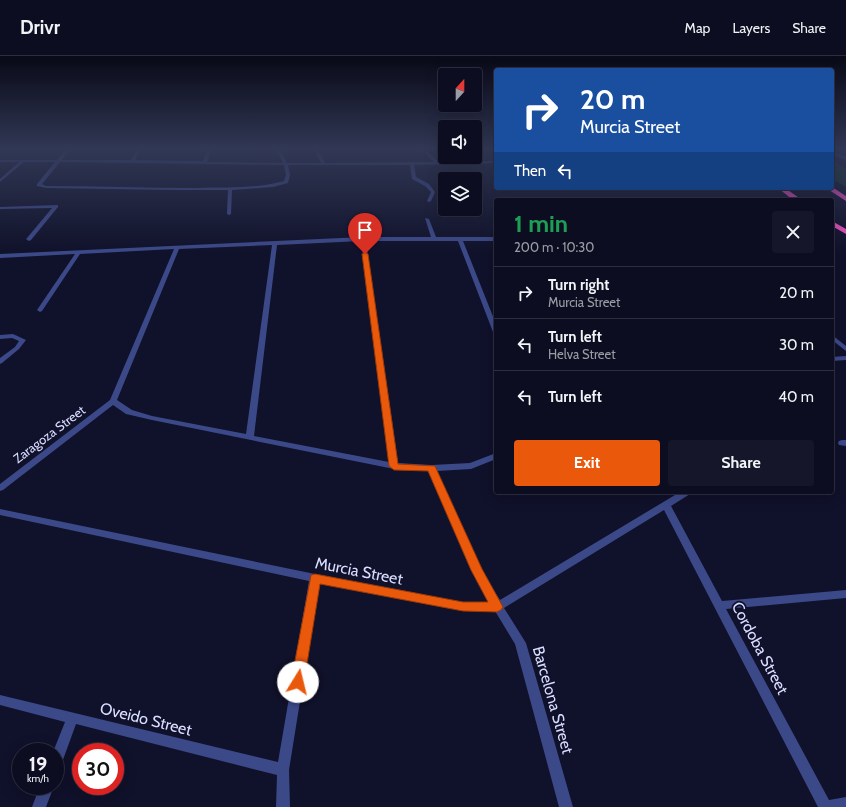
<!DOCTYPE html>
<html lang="en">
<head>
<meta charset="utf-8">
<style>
	:root { --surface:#0c0d20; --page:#151629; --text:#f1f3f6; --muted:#9a9ca5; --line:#2c2d3e; --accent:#ea580c }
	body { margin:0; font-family:Cabin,sans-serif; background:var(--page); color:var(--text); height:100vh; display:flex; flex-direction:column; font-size:15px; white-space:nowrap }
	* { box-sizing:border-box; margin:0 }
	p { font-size:13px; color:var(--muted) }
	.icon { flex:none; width:22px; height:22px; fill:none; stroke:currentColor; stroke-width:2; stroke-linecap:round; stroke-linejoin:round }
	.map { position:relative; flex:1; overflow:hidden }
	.drawer { position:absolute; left:494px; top:142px; width:340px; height:296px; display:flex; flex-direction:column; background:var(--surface); border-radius:4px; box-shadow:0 4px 16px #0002,0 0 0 1px var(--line) }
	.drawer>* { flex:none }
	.hud { position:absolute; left:494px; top:12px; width:340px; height:122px; border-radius:4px; box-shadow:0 4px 16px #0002,0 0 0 1px var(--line); background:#1a4fa0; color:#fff; overflow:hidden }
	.needle { width:26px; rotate:21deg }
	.buttons { position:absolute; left:438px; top:12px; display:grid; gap:8px }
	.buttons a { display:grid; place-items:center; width:44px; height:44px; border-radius:4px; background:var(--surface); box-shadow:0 4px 16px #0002,0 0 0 1px var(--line); font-size:20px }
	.speed { position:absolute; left:12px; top:687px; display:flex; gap:8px; font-size:20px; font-weight:700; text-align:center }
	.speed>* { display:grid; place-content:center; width:52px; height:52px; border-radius:50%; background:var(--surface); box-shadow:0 4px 16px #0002,0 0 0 1px var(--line); line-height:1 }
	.speed small { font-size:10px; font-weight:400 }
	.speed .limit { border:6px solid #d22; background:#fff; color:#111 }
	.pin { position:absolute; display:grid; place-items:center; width:34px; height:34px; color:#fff; margin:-41px -17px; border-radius:50% 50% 50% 0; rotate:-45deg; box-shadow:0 0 4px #0007 }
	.pin .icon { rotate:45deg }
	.me { position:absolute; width:44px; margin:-22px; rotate:9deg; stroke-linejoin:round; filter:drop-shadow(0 0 3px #0008) }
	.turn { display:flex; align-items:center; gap:14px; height:84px; padding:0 20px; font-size:18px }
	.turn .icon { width:52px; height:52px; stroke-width:2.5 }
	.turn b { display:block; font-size:28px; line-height:34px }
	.then { display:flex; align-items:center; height:38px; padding:0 20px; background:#0003; gap:8px; font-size:15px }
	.round { display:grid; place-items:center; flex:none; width:42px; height:42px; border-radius:4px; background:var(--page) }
	.headline { display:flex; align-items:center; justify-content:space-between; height:68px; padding:0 20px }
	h1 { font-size:24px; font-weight:700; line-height:30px; color:#1e9e55 }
	.primary-button { display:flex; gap:8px; margin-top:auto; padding:8px 20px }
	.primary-button a { flex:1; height:46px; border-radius:4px; background:var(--accent); color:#fff; font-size:16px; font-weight:700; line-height:46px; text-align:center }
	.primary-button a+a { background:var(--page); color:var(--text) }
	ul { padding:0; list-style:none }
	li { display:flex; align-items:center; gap:12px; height:52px; padding:0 20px; border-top:1px solid var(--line) }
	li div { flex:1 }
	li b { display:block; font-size:15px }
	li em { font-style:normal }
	header { display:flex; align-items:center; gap:24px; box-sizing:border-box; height:56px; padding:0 20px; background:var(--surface); border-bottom:1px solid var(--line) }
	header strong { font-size:19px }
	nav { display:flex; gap:22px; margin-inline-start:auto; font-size:14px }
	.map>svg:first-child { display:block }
</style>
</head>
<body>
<header>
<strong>Drivr</strong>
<nav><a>Map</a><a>Layers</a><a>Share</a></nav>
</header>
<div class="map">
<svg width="846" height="751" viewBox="0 0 846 751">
	<rect width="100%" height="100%" fill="#10112a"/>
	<!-- green -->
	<polygon fill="#13342c" points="832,104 846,112 846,131 832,123"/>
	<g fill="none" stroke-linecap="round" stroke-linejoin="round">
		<!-- service -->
		<polygon fill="#3c4989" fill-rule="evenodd" points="832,95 846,101 846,104 832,98"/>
		<!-- minor -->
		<g fill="#3c4989" fill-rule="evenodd">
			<path d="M67,92H71L62,104H131L138,92H142L135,104L203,105L208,92H212L207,106L283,107L276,92H280L287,107H321L313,92H317L325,107L434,106L419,92H423L439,106L496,105V107L414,109L416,121L429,128L435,136L431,145L429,146L427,145L431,136L425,130L412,123L410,109H288L290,119L288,127L273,131L232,134L231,158L229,159L227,158L228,134H172L46,132L37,130V128L55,106H24L0,126V123L19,106H0V104H57ZM60,106L284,109L286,119L284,125C256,133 225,131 196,132C146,132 96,130 46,130L42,128Z"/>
			<polygon points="58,149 58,151 31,184 29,185 26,183 27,182 52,152 0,153 0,151"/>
			<path d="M425,162L429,163L436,181H496V185H463L496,268V278L493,276L458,185H366L398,407L432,409L470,407L496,397V403L471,413L437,415L480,513L500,544L680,436H691L690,438L671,450L722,545L846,534V542L726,553L829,744L846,741V751H818L664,454L504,552L526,587L573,751H559L515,588L495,555H463L319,527L289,714L290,751H276L277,719L76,668L60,712L55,714V696H53L65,666L0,649V639L278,706L309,525L0,459V453L315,518L463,547H490L471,514L429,415L394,413L152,364L126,358L113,349L3,434L0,435V428L110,344L174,193L80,198L42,255L40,256L37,254L75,198L0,202V198L363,181H431ZM361,185L389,406L254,380L277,189ZM272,189L246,378L152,360L132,354L117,344L179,193Z"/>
			<polygon points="13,278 26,284 19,293 2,307 0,308 0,302 15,291 19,285 12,282 0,283 0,279"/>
			<polygon points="832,279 846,290 846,295 832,284"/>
			<polygon points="846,300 846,304 832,305 832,301"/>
			<polygon points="842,384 846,384 846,390 839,389 838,387 839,385"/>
			<polygon points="40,730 54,730 46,751 32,751"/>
		</g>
		<!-- motorway -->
		<g fill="#ff54ca" fill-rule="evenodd">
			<polygon points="832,131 846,140 846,145 826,132"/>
			<polygon points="778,132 785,132 802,144 793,144"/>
			<polygon points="832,165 846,173 846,178 832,170"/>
		</g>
	</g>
	<!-- sky -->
	<linearGradient id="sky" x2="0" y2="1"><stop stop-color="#090917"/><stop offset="0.47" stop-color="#313855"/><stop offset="1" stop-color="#313855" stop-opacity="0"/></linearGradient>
	<rect width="846" height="197" fill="url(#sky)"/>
	<!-- route -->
	<polygon fill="#ea580c" stroke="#983908" points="365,196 368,198 398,408 435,410 482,513 503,551 501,554 497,556 463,555 320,528 304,626 303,630 298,632 293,630 291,626 311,519 315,518 463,546 488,546 471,514 428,415 394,414 389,410 362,198"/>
	<g text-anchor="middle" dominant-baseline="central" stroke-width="3.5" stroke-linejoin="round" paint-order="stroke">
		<!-- street labels -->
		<g font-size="13" fill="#d9ddff" stroke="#10112a">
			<text transform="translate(49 378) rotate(-37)">Zaragoza Street</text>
		</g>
		<!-- near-street labels -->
		<g font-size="16" fill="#d9ddff" stroke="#10112a">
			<text transform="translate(359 515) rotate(11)">Murcia Street</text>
			<text transform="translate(760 592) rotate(62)">Cordoba Street</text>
			<text transform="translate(553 644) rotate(74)">Barcelona Street</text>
			<text transform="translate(146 663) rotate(14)">Oveido Street</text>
		</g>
	</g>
</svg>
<div class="buttons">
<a><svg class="needle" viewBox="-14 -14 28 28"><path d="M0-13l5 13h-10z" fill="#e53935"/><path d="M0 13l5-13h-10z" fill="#9a9ca5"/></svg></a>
<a><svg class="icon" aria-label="sound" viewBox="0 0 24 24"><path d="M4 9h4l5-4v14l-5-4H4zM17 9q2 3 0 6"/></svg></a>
<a><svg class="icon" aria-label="layers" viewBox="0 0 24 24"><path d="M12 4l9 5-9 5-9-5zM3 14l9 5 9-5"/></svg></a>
</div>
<div class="speed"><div>19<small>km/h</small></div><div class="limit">30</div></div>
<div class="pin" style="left:365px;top:198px;background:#d93025"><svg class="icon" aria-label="arrive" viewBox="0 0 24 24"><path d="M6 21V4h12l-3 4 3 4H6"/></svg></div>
<svg class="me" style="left:298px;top:626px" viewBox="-20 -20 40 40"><circle r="19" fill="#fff"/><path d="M0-13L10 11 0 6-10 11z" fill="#ea580c"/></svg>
<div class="hud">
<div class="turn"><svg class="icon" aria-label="right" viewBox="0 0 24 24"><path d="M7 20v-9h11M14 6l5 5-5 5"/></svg><div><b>20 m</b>Murcia Street</div></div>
<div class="then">Then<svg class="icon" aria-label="left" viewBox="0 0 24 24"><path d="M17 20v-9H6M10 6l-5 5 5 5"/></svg></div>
</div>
<section class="drawer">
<div class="headline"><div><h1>1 min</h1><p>200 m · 10:30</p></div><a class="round"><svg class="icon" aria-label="close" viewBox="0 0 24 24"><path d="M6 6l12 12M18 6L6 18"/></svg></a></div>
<ul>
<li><svg class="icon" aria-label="right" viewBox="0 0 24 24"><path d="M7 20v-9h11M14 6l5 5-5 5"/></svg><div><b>Turn right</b><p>Murcia Street</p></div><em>20 m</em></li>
<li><svg class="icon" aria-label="left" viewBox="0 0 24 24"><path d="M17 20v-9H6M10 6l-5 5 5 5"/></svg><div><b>Turn left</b><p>Helva Street</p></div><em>30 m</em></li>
<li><svg class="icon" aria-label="left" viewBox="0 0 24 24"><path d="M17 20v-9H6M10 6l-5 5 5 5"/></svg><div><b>Turn left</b></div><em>40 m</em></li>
</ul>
<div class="primary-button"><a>Exit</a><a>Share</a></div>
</section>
</div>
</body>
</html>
